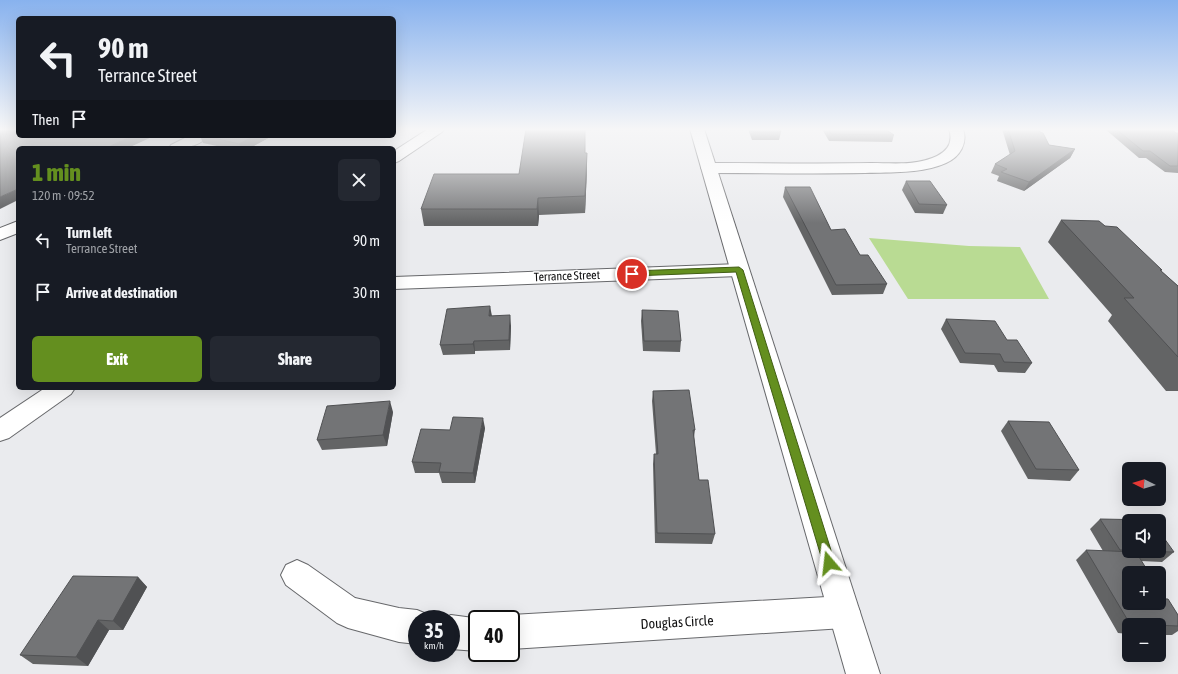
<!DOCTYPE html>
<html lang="en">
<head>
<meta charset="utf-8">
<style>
	:root { --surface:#171b24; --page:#242831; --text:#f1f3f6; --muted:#9ea1a6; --accent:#648f1f }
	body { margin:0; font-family:"Asap Condensed",sans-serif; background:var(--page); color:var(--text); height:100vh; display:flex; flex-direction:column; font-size:15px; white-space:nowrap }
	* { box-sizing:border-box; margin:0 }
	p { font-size:13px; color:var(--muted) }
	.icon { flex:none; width:22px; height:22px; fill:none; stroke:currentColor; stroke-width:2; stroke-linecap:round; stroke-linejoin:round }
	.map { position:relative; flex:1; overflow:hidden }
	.drawer { position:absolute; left:16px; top:146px; width:380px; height:244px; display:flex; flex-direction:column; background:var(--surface); border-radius:6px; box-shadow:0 4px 16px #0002 }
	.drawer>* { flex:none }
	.top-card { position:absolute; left:16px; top:16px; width:380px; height:122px; border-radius:6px; box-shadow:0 4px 16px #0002; background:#171b24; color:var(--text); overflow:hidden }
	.needle { width:26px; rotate:275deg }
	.buttons { position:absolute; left:1122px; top:462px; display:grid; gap:8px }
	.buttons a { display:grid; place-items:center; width:44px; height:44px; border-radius:6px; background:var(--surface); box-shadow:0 4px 16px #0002; font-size:20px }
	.speed { position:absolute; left:408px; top:610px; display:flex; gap:8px; font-size:20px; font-weight:700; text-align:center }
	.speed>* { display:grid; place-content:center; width:52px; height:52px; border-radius:50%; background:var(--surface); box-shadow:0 4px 16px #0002; line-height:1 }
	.speed small { font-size:10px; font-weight:400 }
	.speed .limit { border:2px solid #111; border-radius:6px; background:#fff; color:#111 }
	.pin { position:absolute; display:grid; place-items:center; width:34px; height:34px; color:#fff; margin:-17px; border:2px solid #fff; border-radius:50%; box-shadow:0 1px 4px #0007 }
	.me { position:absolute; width:44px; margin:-22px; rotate:343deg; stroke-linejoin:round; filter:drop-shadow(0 0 3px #0008) }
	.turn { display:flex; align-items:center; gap:14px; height:84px; padding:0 16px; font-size:18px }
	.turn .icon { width:52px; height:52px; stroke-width:2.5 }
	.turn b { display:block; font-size:28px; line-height:34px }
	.then { display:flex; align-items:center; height:38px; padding:0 16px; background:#0003; gap:8px; font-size:15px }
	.round { display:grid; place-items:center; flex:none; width:42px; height:42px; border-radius:6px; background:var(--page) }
	.headline { display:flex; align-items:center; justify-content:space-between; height:68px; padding:0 16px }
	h1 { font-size:24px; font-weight:800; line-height:30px; color:var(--accent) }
	.action { display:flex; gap:8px; margin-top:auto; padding:8px 16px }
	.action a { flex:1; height:46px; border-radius:6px; background:var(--accent); color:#fff; font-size:16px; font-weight:800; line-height:46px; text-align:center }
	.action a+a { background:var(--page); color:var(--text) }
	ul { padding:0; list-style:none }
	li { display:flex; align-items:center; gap:12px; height:52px; padding:0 16px }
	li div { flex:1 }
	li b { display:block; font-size:15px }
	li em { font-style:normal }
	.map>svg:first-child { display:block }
</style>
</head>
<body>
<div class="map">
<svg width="1178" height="674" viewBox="0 0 1178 674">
	<rect width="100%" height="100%" fill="#eaebee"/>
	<!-- green -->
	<polygon fill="#b9db93" points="869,238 969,246 1020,247 1049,299 908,299"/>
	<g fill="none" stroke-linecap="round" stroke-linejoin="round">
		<defs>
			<g id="street">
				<polygon points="428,129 444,129 442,132 399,161 394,163 394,151"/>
				<path d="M949,129H963C968,143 960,157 946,163C921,174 892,172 865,173C813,174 761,173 709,173L704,171L701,168L704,165L709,163C763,163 817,164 871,163C892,163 917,166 937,156C949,150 953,141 949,129Z"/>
				<path d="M189,136H207C199,148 182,148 169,148L171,145Z"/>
				<polygon points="18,221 18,233 0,240 0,228"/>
				<polygon points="739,264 746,266 749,270 746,274 739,276 394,289 394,277"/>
				<polygon points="45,388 75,388 71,394 9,438 0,441 0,418"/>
				<polygon points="297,560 308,565 355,598 399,608 417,610 429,615 430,619 417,619 417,644 399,642 348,628 337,623 286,585 281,575 286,565"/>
				<polygon points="844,596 855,601 860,612 855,623 844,628 511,649 511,619 502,619 511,615"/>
				<polygon points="451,615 481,619 477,619 477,651 451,649 451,619 442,619"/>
			</g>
			<polygon id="secondary" points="690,129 704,129 880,674 846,674"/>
		</defs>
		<!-- street casing -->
		<use href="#street" stroke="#67686b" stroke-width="2"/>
		<!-- secondary casing -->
		<use href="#secondary" stroke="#67686b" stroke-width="2"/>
		<!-- street -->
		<use href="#street" fill="#fff" fill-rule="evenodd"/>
		<!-- secondary -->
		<use href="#secondary" fill="#fff" fill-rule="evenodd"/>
	</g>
	<!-- wall -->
	<g fill="#636465">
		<polygon points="748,129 779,129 781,132 779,140 752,140"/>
		<polygon points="822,129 885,129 894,135 892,142 829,141"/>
		<polygon points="1002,129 1038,129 1040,132 1049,145 1075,149 1070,158 1024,191 997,181 999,176 991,173 995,164 1010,155"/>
		<polygon points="1105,129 1171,129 1176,133 1178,133 1178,173 1165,172 1146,158 1139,158"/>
		<polygon points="174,136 186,136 182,138"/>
		<polygon points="200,136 272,136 250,148 226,148 203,143"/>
		<polygon points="586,153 587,153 587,169 585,213 539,215 538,226 424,226 421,209 519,174"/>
		<polygon points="906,181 947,205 943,214 915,213 902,190"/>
		<polygon points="785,187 831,230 860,255 887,284 883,294 832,295 783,197"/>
		<polygon points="1061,220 1105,226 1162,270 1161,271 1178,286 1178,391 1166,391 1108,321 1112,315 1048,242"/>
		<polygon points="642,310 681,341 680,352 643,351 641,321"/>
		<polygon points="492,316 511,326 510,350 475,351 475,354 443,355 440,345"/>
		<polygon points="946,319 1007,340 1032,363 1025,373 998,372 994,365 960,363 941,329"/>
		<polygon points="653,391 695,430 694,437 699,480 715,534 712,544 655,543 653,464 654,454 656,454 652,401"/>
		<polygon points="393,412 387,446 322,450 317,440"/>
		<polygon points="1008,421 1079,470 1070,481 1028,479 1001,431"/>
		<polygon points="485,428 475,483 442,483 439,473 415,473 412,462 450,430"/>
		<polygon points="1100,519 1129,521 1129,551 1159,551 1174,552 1162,562 1141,561 1166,599 1178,615 1178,631 1172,635 1159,635 1159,625 1129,625 1129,634 1118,633 1076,560 1086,550 1103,551 1090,529"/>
		<polygon points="138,577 147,587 123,630 109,630 88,666 33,664 20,655"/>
	</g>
	<!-- shaded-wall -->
	<g fill="#505153">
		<polygon points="132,136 154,136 128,148 106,148"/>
		<polygon points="254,136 272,136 250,148 241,148 239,144"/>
		<polygon points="1075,149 1070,158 1024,191 1029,182"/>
		<polygon points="587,153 587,169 585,213 585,196"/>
		<polygon points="18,189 18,200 0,209 0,197"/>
		<polygon points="538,198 539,215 538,226 537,209"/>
		<polygon points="490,306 492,316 489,316"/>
		<polygon points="510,315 511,326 510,350 509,340"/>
		<polygon points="474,341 475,351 475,354 473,344"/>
		<polygon points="390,401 393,412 387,446 383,435"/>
		<polygon points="483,418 485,428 475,483 473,473"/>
		<polygon points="138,577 147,587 123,630 113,621"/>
		<polygon points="98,620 109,630 88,666 76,657"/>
	</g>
	<!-- building -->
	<g fill="#737476" stroke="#505153">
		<polygon points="0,129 18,129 18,136 132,136 106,148 18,148 18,189 0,197"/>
		<polygon points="526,129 585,129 585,153 587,153 585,196 538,198 537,209 421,209 434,174 519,174"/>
		<polygon points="752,129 779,129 781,132 753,132"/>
		<polygon points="829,129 885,129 894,135 831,134"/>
		<polygon points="1008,129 1038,129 1040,132 1043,133 1049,145 1075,149 1029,182 1001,172 1007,169 995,164 1015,151"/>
		<polygon points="1116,129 1171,129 1176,133 1178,133 1178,166 1170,166 1150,151 1143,151"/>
		<polygon points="206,136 254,136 239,144"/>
		<polygon points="906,181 930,181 947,205 919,204"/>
		<polygon points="785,187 810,187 831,230 845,229 860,255 868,255 887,284 836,285"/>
		<polygon points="1061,220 1099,221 1105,226 1117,227 1162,270 1160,270 1178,286 1178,357 1124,298 1134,298"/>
		<polygon points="490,306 489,316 510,315 509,340 474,341 473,344 440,345 447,309"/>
		<polygon points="642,310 678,311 681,341 644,341"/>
		<polygon points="946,319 995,321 1007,340 1017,340 1032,363 1004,362 1000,354 965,353"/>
		<polygon points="689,390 695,430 693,430 699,480 708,480 715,534 657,533 654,454 658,454 653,391"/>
		<polygon points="390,401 383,435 317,440 327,406"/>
		<polygon points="453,417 483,418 473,473 439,472 441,463 412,462 421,429 450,430"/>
		<polygon points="1008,421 1049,422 1079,470 1036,469"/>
		<polygon points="1100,519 1151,520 1152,521 1129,521 1129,550 1120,550"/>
		<polygon points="1159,531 1174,552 1146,551 1159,551"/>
		<polygon points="1086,550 1136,552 1149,573 1129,573 1129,603 1159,603 1159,588 1166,599 1168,599 1178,615 1178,626 1130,624"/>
		<polygon points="73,576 138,577 113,621 98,620 76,657 20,655"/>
	</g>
	<!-- sky -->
	<linearGradient id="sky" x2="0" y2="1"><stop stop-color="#88b2ee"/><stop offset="0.58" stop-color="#f6f6f7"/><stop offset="1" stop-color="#f6f6f7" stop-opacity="0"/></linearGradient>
	<rect width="1178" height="223" fill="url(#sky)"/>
	<!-- route -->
	<polygon fill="#648f1f" stroke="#415d14" points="739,267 743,270 835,563 833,567 829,569 824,567 823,563 736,272 632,276 628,274 632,271"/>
	<g text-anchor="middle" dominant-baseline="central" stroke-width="3" stroke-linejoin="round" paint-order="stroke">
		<!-- street labels -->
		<g font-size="12" fill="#0e0e0f" stroke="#fff">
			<text transform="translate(567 276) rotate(-2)">Terrance Street</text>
		</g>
		<!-- near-street labels -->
		<g font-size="14" fill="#0e0e0f" stroke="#fff">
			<text transform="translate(677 622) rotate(-3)">Douglas Circle</text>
		</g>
	</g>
</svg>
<div class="buttons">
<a><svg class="needle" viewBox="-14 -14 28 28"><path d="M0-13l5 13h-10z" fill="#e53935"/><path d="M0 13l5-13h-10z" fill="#9ea1a6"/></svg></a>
<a><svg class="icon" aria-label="sound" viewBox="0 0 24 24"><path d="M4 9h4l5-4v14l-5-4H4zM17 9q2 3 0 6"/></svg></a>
<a>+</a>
<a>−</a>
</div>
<div class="speed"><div>35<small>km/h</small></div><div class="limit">40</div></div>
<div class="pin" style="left:632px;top:274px;background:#d93025"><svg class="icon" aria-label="arrive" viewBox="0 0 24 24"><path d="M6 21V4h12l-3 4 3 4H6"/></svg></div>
<svg class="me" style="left:829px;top:563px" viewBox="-20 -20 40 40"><path d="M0-17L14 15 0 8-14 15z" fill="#648f1f" stroke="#fff" stroke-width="4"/></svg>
<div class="top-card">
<div class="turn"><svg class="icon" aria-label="left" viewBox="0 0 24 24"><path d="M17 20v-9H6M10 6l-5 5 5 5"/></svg><div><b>90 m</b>Terrance Street</div></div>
<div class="then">Then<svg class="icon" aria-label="arrive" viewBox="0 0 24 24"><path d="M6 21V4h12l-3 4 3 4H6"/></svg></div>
</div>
<section class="drawer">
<div class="headline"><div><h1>1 min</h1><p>120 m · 09:52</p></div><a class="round"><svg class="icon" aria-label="close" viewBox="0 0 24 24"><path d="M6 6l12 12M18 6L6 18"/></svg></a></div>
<ul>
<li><svg class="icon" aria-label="left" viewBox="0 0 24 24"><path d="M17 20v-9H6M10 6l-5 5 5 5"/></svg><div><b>Turn left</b><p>Terrance Street</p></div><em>90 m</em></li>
<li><svg class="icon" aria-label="arrive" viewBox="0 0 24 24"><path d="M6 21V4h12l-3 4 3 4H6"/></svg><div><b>Arrive at destination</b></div><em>30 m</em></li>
</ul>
<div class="action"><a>Exit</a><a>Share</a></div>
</section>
</div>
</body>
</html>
